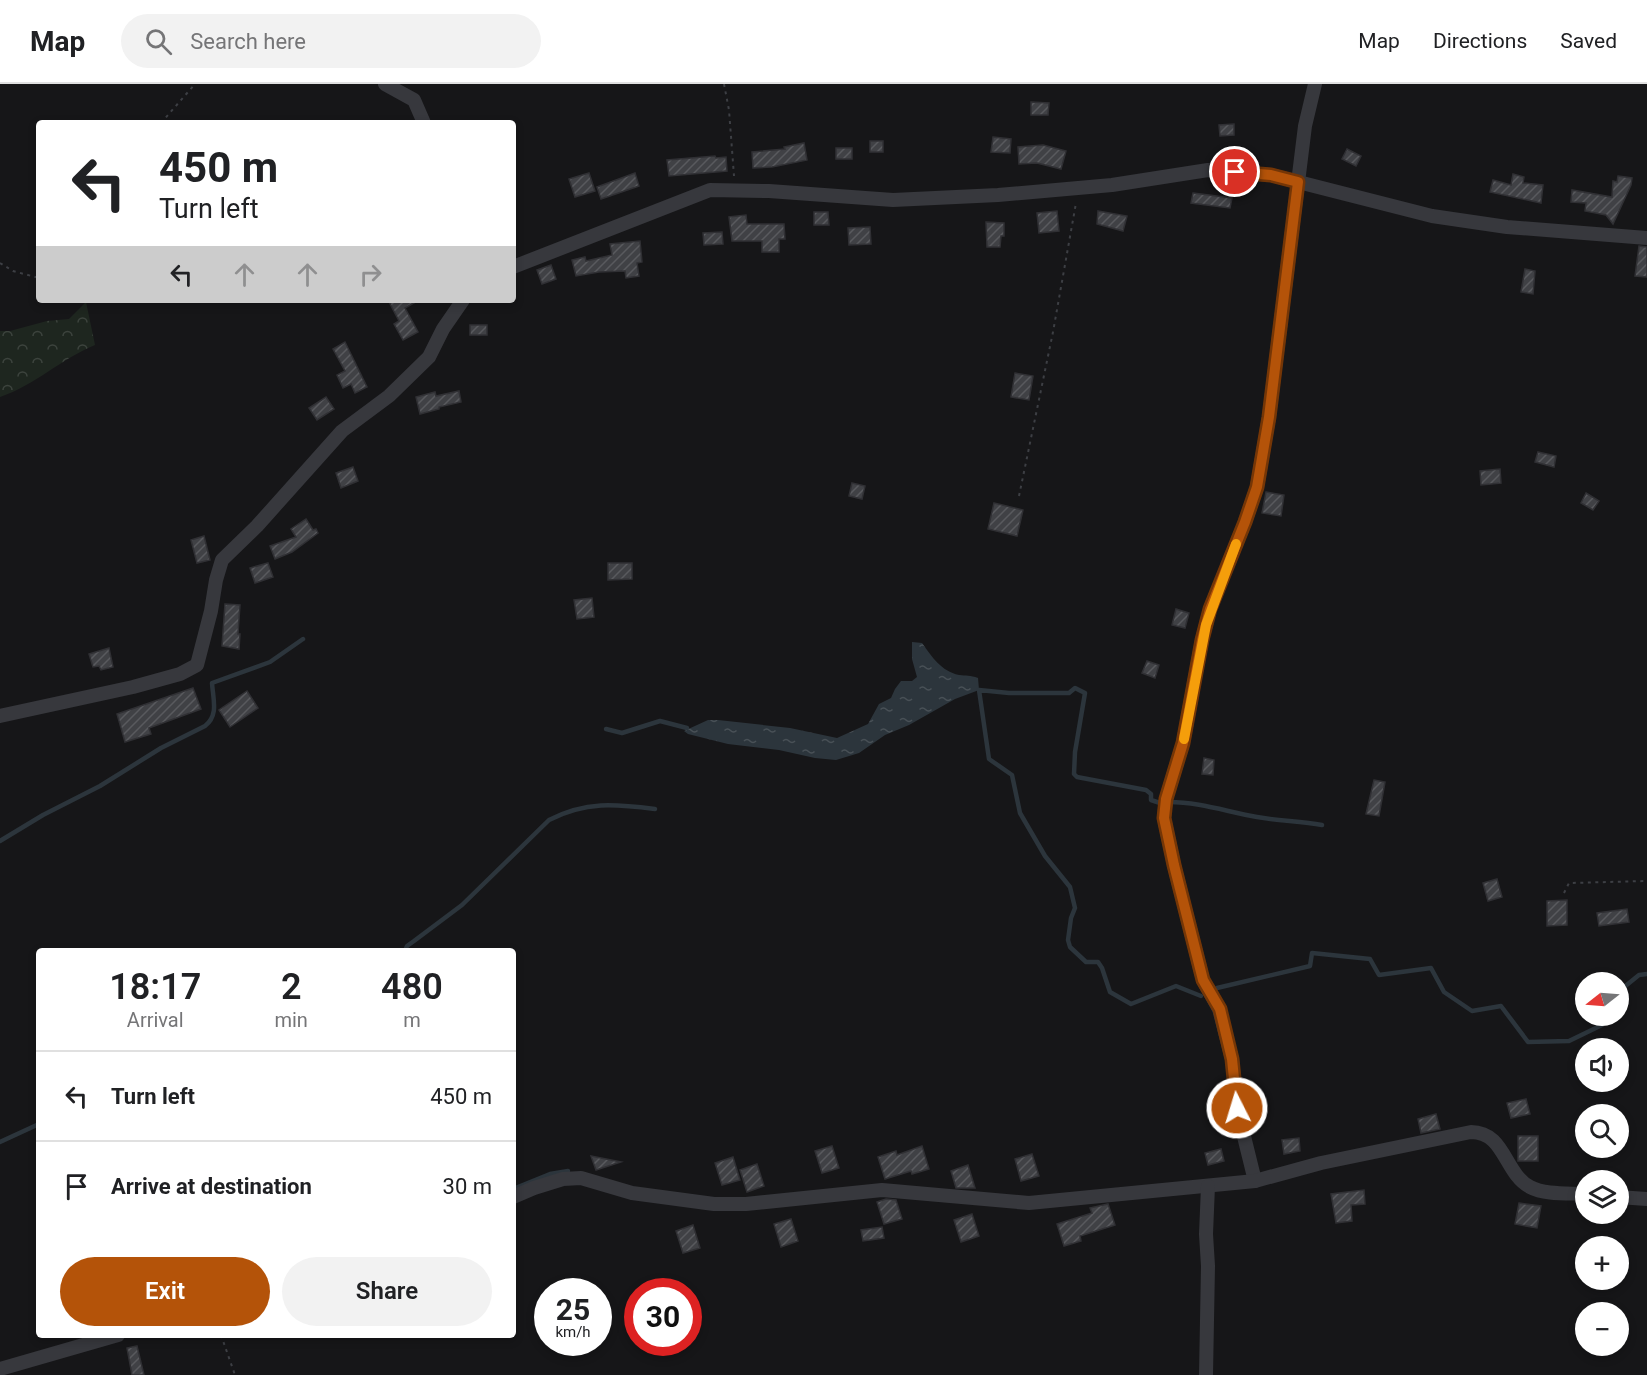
<!DOCTYPE html>
<html lang="en">
<head>
<meta charset="utf-8">
<style>
	:root { --surface:#fff; --page:#f2f2f2; --text:#202124; --muted:#757577; --line:#e0e0e0; --accent:#b45309 }
	body { margin:0; font-family:Roboto,sans-serif; background:var(--page); color:var(--text); height:100vh; display:flex; flex-direction:column; font-size:22px; white-space:nowrap }
	* { box-sizing:border-box; margin:0 }
	p { font-size:20px; color:var(--muted) }
	.icon { flex:none; width:33px; height:33px; fill:none; stroke:currentColor; stroke-width:2; stroke-linecap:round; stroke-linejoin:round }
	.map { position:relative; flex:1; overflow:hidden }
	.side { position:absolute; left:36px; top:864px; width:480px; height:390px; display:flex; flex-direction:column; background:var(--surface); border-radius:6px; box-shadow:0 3px 9px #0003 }
	.side>* { flex:none }
	.banner { position:absolute; left:36px; top:36px; width:480px; height:183px; border-radius:6px; box-shadow:0 3px 9px #0003; background:#fff; color:var(--text); overflow:hidden }
	.needle { width:39px; rotate:253deg }
	.fabs { position:absolute; left:1575px; top:888px; display:grid; gap:12px }
	.fabs a { display:grid; place-items:center; width:54px; height:54px; border-radius:50%; background:var(--surface); box-shadow:0 3px 9px #0003; font-size:30px }
	.speed { position:absolute; left:534px; top:1194px; display:flex; gap:12px; font-size:30px; font-weight:700; text-align:center }
	.speed>* { display:grid; place-content:center; width:78px; height:78px; border-radius:50%; background:var(--surface); box-shadow:0 3px 9px #0003; line-height:1 }
	.speed small { font-size:15px; font-weight:400 }
	.speed .limit { border:9px solid #d22; background:#fff; color:#111 }
	.pin { position:absolute; display:grid; place-items:center; width:51px; height:51px; color:#fff; margin:-26px; border:3px solid #fff; border-radius:50%; box-shadow:0 2px 6px #0007 }
	.me { position:absolute; width:66px; margin:-33px; rotate:355deg; stroke-linejoin:round; filter:drop-shadow(0 0 4px #0008) }
	.turn { display:flex; align-items:center; gap:21px; height:126px; padding:0 24px; font-size:27px }
	.turn .icon { width:78px; height:78px; stroke-width:2.5 }
	.turn b { display:block; font-size:42px; line-height:51px }
	.lanes { display:flex; align-items:center; height:57px; padding:0 24px; background:#0003; justify-content:center; gap:30px; direction:ltr }
	.lanes .off { opacity:.35 }
	.eta { display:flex; justify-content:space-evenly; align-items:center; height:102px; text-align:center }
	.eta b { font-size:36px; font-weight:600; line-height:42px }
	.button { display:flex; gap:12px; margin-top:auto; padding:12px 24px }
	.button a { flex:1; height:69px; border-radius:36px; background:var(--accent); color:#fff; font-size:24px; font-weight:600; line-height:69px; text-align:center }
	.button a+a { background:var(--page); color:var(--text) }
	ul { padding:0; list-style:none }
	li { display:flex; align-items:center; gap:18px; height:90px; padding:0 24px; border-top:2px solid var(--line) }
	li div { flex:1 }
	li b { display:block; font-size:22px }
	li em { font-style:normal }
	header { display:flex; align-items:center; gap:36px; box-sizing:border-box; height:84px; padding:0 30px; background:var(--surface); border-bottom:2px solid var(--line) }
	header strong { font-size:28px }
	nav { display:flex; gap:33px; margin-inline-start:auto; font-size:21px }
	.search { width:420px; height:54px; background:var(--page); display:flex; align-items:center; gap:15px; box-sizing:border-box; padding:0 21px; border-radius:33px; color:var(--muted); font-size:22px }
	.map>svg:first-child { display:block }
</style>
</head>
<body>
<header>
<strong>Map</strong>
<div class="search"><svg class="icon" aria-label="search" viewBox="0 0 24 24"><circle cx="10" cy="10" r="6"/><path d="M15 15l6 6"/></svg>Search here</div>
<nav><a>Map</a><a>Directions</a><a>Saved</a></nav>
</header>
<div class="map">
<svg width="1647" height="1291" viewBox="0 0 1647 1291">
	<defs>
		<pattern id="forest-crowns" width="20" height="18" patternUnits="userSpaceOnUse" patternTransform="scale(1.5)"><rect width="20" height="18" fill="#1e261f"/><path d="M2 6a3 3 0 1 1 6 0M12 15a3 3 0 1 1 6 0" fill="none" stroke="#3c433d"/></pattern>
		<pattern id="water-ripples" width="26" height="14" patternUnits="userSpaceOnUse" patternTransform="scale(1.5)"><rect width="26" height="14" fill="#2c353c"/><path d="M2 4q2-2 4 0t4 0M15 11q2-2 4 0t4 0" fill="none" stroke="#485056"/></pattern>
		<pattern id="building-hatch" width="6" height="6" patternUnits="userSpaceOnUse" patternTransform="scale(1.5)"><rect width="6" height="6" fill="#404145"/><path d="M-1 1l2-2M0 6l6-6M5 7l2-2" fill="none" stroke="#595a5e"/></pattern>
	</defs>
	<rect width="100%" height="100%" fill="#161618"/>
	<!-- forest -->
	<path fill="url(#forest-crowns)" d="M86,218L95,261C61,275 35,301 0,313V247H10L47,237L69,235Z"/>
	<!-- water -->
	<path fill="url(#water-ripples)" d="M912,558L922,559C932,573 941,587 959,591C966,592 970,591 978,594L979,606L955,615L909,641L885,651L859,669L836,676L815,674L779,666L728,660L688,650L684,647L708,636H718L790,644L837,654L868,640L879,620L891,614L895,605L901,597H912L917,593L912,575Z"/>
	<g fill="none" stroke-linecap="round" stroke-linejoin="round">
		<!-- stream -->
		<g stroke="#2c353c" stroke-width="4.5">
			<polyline points="606,645 622,649 660,637 687,644"/>
			<path d="M1169,718C1199,718 1228,728 1257,733C1279,737 1300,737 1322,741"/>
			<polyline points="1160,719 1151,716 1151,710 1146,706 1077,693 1074,690 1075,668 1085,609 1075,604 1069,609 1009,609 979,606 989,675 1012,691 1020,729 1045,772 1070,803 1075,824 1071,834 1068,856 1070,863 1086,878 1098,878 1102,884 1110,908 1131,920 1176,902 1201,912"/>
			<path d="M0,757L43,731L100,702L161,664L205,642C219,631 213,615 212,599L270,578L303,555"/>
			<path d="M405,867L407,862L414,857L462,821L549,736C586,717 615,720 655,725"/>
			<polyline points="1217,904 1310,882 1312,869 1370,875 1379,891 1431,884 1444,908 1472,927 1501,922 1528,958 1569,957 1602,941 1604,932"/>
			<polyline points="1618,908 1639,891 1647,890"/>
			<polyline points="0,1058 39,1040"/>
			<polyline points="513,1105 550,1090 568,1087"/>
		</g>
	</g>
	<!-- building -->
	<g fill="url(#building-hatch)" stroke="#303034" stroke-width="1.5">
		<polygon points="1031,18 1049,19 1048,31 1031,31"/>
		<polygon points="1234,40 1234,51 1220,52 1219,41"/>
		<polygon points="993,53 1011,55 1010,69 991,68"/>
		<rect x="870" y="57" width="13" height="11"/>
		<polygon points="804,59 807,76 772,83 753,84 752,68 785,65 784,63"/>
		<polygon points="1043,61 1066,67 1061,85 1037,79 1019,80 1018,63"/>
		<rect x="836" y="64" width="16" height="11"/>
		<polygon points="1347,65 1361,72 1356,82 1342,75"/>
		<polygon points="715,72 716,74 726,73 727,87 669,92 667,76"/>
		<polygon points="589,89 595,107 575,113 569,95"/>
		<polygon points="635,89 639,102 601,115 597,103"/>
		<polygon points="1513,90 1524,93 1523,99 1543,101 1541,119 1490,108 1493,96 1511,101"/>
		<polygon points="1618,92 1632,94 1631,101 1613,140 1606,131 1585,127 1586,119 1571,118 1572,106 1612,113 1613,97 1617,98"/>
		<polygon points="1193,109 1232,114 1230,124 1191,119"/>
		<polygon points="1057,127 1059,147 1039,149 1037,129"/>
		<polygon points="1098,127 1127,132 1123,147 1097,140"/>
		<polygon points="814,128 828,128 829,141 814,141"/>
		<polygon points="746,131 747,140 784,140 785,155 779,155 779,168 762,168 762,157 732,157 729,133"/>
		<polygon points="986,138 1004,139 1004,152 1001,152 1000,163 987,163"/>
		<polygon points="870,143 871,160 849,161 848,144"/>
		<polygon points="722,148 723,160 704,161 703,149"/>
		<polygon points="640,157 642,178 637,179 639,192 626,194 625,187 599,188 576,192 572,176 585,173 586,177 612,171 610,160"/>
		<polygon points="1639,162 1647,163 1647,193 1635,192"/>
		<polygon points="551,181 556,195 542,200 537,186"/>
		<polygon points="1525,185 1535,187 1533,210 1521,208"/>
		<polygon points="388,216 419,216 405,224 418,248 403,256 394,240 399,237"/>
		<rect x="470" y="241" width="17" height="10"/>
		<polygon points="345,258 367,303 355,309 351,300 343,304 337,291 345,287 333,265"/>
		<polygon points="1015,289 1033,292 1029,316 1011,313"/>
		<polygon points="459,307 461,318 439,323 439,325 420,330 416,313 435,308 436,312"/>
		<polygon points="326,313 334,325 317,336 309,324"/>
		<polygon points="1538,368 1556,372 1554,383 1535,378"/>
		<polygon points="353,383 358,397 341,404 336,389"/>
		<polygon points="1500,385 1501,399 1481,401 1480,387"/>
		<polygon points="852,399 865,402 862,415 849,412"/>
		<polygon points="1266,408 1284,411 1281,432 1262,429"/>
		<polygon points="1586,409 1599,417 1593,426 1581,419"/>
		<polygon points="994,419 1023,426 1017,452 988,445"/>
		<polygon points="306,435 313,446 316,445 318,449 292,468 275,475 270,462 296,453 291,445"/>
		<polygon points="204,452 210,476 197,479 191,456"/>
		<polygon points="268,479 273,493 255,499 250,484"/>
		<polygon points="608,479 632,479 632,495 608,496"/>
		<polygon points="592,514 594,533 577,535 574,516"/>
		<polygon points="225,520 240,521 238,550 240,550 239,565 222,562"/>
		<polygon points="1176,525 1189,529 1185,544 1172,541"/>
		<polygon points="109,564 113,583 101,586 99,582 93,583 89,570"/>
		<polygon points="1147,577 1159,581 1155,594 1142,589"/>
		<polygon points="193,604 201,625 149,644 151,650 125,658 117,630"/>
		<polygon points="247,607 258,624 230,643 219,626"/>
		<polygon points="1204,674 1214,676 1213,691 1202,690"/>
		<polygon points="1374,696 1385,698 1379,732 1366,730"/>
		<polygon points="1497,795 1502,813 1488,817 1483,799"/>
		<polygon points="1567,816 1567,841 1547,842 1547,817"/>
		<polygon points="1627,825 1629,838 1599,842 1597,829"/>
		<polygon points="1526,1015 1530,1030 1511,1034 1507,1019"/>
		<polygon points="1436,1030 1440,1045 1421,1049 1418,1035"/>
		<rect x="1518" y="1052" width="20" height="25"/>
		<polygon points="1299,1054 1300,1067 1284,1070 1282,1056"/>
		<polygon points="832,1062 839,1084 822,1089 815,1067"/>
		<polygon points="922,1062 929,1085 912,1090 911,1087 885,1095 878,1073 896,1067 897,1071"/>
		<polygon points="1221,1065 1224,1077 1208,1081 1205,1069"/>
		<polygon points="1032,1070 1039,1092 1021,1097 1015,1075"/>
		<polygon points="591,1072 621,1078 596,1086"/>
		<polygon points="733,1073 740,1096 722,1101 715,1079"/>
		<polygon points="757,1080 764,1102 747,1108 740,1086"/>
		<polygon points="968,1081 975,1104 956,1104 951,1087"/>
		<polygon points="1364,1106 1365,1120 1351,1121 1352,1137 1336,1139 1331,1110"/>
		<polygon points="886,1115 896,1116 902,1135 884,1140 877,1118"/>
		<polygon points="1519,1119 1541,1122 1537,1144 1515,1140"/>
		<polygon points="1108,1120 1115,1141 1080,1152 1081,1157 1064,1162 1057,1140 1092,1129 1090,1124"/>
		<polygon points="972,1130 979,1152 961,1158 954,1136"/>
		<polygon points="791,1135 798,1157 781,1163 774,1140"/>
		<polygon points="693,1141 700,1164 683,1169 676,1147"/>
		<polygon points="882,1143 884,1154 863,1157 861,1146"/>
		<polygon points="137,1262 144,1291 132,1291 127,1264"/>
	</g>
	<g fill="none" stroke-linecap="round" stroke-linejoin="round">
		<!-- path -->
		<g stroke="#3d3f44" stroke-width="2" stroke-dasharray="3 4.5" stroke-linecap="butt">
			<polyline points="724,0 729,26 734,92"/>
			<polyline points="161,39 195,0"/>
			<polyline points="0,179 13,187 39,194"/>
			<polyline points="1019,412 1053,248 1076,119"/>
			<polyline points="1564,809 1569,799 1647,797"/>
			<polyline points="221,1251 235,1291"/>
		</g>
		<!-- minor -->
		<g stroke="#37383d" stroke-width="14">
			<polyline points="385,0 414,16 424,39"/>
			<polyline points="513,183 710,106 769,107 893,116 998,111 1112,101 1208,86 1271,91 1432,132 1507,143 1647,154"/>
			<polyline points="0,632 133,603 180,590 197,581 211,527 216,496 222,476 257,442 342,347 389,312 429,273 443,245 463,216"/>
			<polyline points="1255,1097 1237,1024 1232,975 1219,925 1203,896 1174,781 1164,734 1166,715 1183,659 1202,556 1210,525 1245,438 1257,403 1269,333 1305,42 1315,0"/>
			<path d="M513,1113L534,1104L563,1095L581,1094L632,1109L714,1120H746L882,1106L1029,1119L1255,1097L1321,1079L1471,1048C1505,1048 1504,1089 1530,1103C1545,1111 1568,1109 1586,1110"/>
			<polyline points="1618,1113 1647,1115"/>
			<polyline points="0,1285 118,1251"/>
			<polyline points="1206,1291 1208,1182 1206,1150 1208,1102"/>
		</g>
	</g>
	<g fill="none" stroke-linecap="round" stroke-linejoin="round">
		<defs>
			<polyline id="route" points="1235,88 1271,91 1298,98 1269,333 1257,403 1245,438 1210,525 1202,556 1183,659 1166,715 1164,734 1174,781 1203,896 1220,925 1232,975 1237,1024"/>
		</defs>
		<!-- route casing -->
		<use href="#route" stroke="#753606" stroke-width="15"/>
		<!-- route -->
		<use href="#route" stroke="#b45309" stroke-width="10"/>
		<!-- slow -->
		<polyline stroke="#f59e0b" stroke-width="10" points="1184,655 1206,541 1236,460"/>
	</g>
</svg>
<div class="fabs">
<a><svg class="needle" viewBox="-14 -14 28 28"><path d="M0-13l5 13h-10z" fill="#e53935"/><path d="M0 13l5-13h-10z" fill="#757577"/></svg></a>
<a><svg class="icon" aria-label="sound" viewBox="0 0 24 24"><path d="M4 9h4l5-4v14l-5-4H4zM17 9q2 3 0 6"/></svg></a>
<a><svg class="icon" aria-label="search" viewBox="0 0 24 24"><circle cx="10" cy="10" r="6"/><path d="M15 15l6 6"/></svg></a>
<a><svg class="icon" aria-label="layers" viewBox="0 0 24 24"><path d="M12 4l9 5-9 5-9-5zM3 14l9 5 9-5"/></svg></a>
<a>+</a>
<a>−</a>
</div>
<div class="speed"><div>25<small>km/h</small></div><div class="limit">30</div></div>
<div class="pin" style="left:1235px;top:88px;background:#d93025"><svg class="icon" aria-label="arrive" viewBox="0 0 24 24"><path d="M6 21V4h12l-3 4 3 4H6"/></svg></div>
<svg class="me" style="left:1237px;top:1024px" viewBox="-20 -20 40 40"><circle r="17" fill="#b45309" stroke="#fff" stroke-width="3"/><path d="M0-11L8 9 0 5-8 9z" fill="#fff"/></svg>
<div class="banner">
<div class="turn"><svg class="icon" aria-label="left" viewBox="0 0 24 24"><path d="M17 20v-9H6M10 6l-5 5 5 5"/></svg><div><b>450 m</b>Turn left</div></div>
<div class="lanes"><svg class="icon" aria-label="left" viewBox="0 0 24 24"><path d="M17 20v-9H6M10 6l-5 5 5 5"/></svg><svg class="icon off" aria-label="ahead" viewBox="0 0 24 24"><path d="M12 20V5M6 11l6-6 6 6"/></svg><svg class="icon off" aria-label="ahead" viewBox="0 0 24 24"><path d="M12 20V5M6 11l6-6 6 6"/></svg><svg class="icon off" aria-label="right" viewBox="0 0 24 24"><path d="M7 20v-9h11M14 6l5 5-5 5"/></svg></div>
</div>
<section class="side">
<div class="eta">
<div><b>18:17</b><p>Arrival</p></div>
<div><b>2</b><p>min</p></div>
<div><b>480</b><p>m</p></div>
</div>
<ul>
<li><svg class="icon" aria-label="left" viewBox="0 0 24 24"><path d="M17 20v-9H6M10 6l-5 5 5 5"/></svg><div><b>Turn left</b></div><em>450 m</em></li>
<li><svg class="icon" aria-label="arrive" viewBox="0 0 24 24"><path d="M6 21V4h12l-3 4 3 4H6"/></svg><div><b>Arrive at destination</b></div><em>30 m</em></li>
</ul>
<div class="button"><a>Exit</a><a>Share</a></div>
</section>
</div>
</body>
</html>
